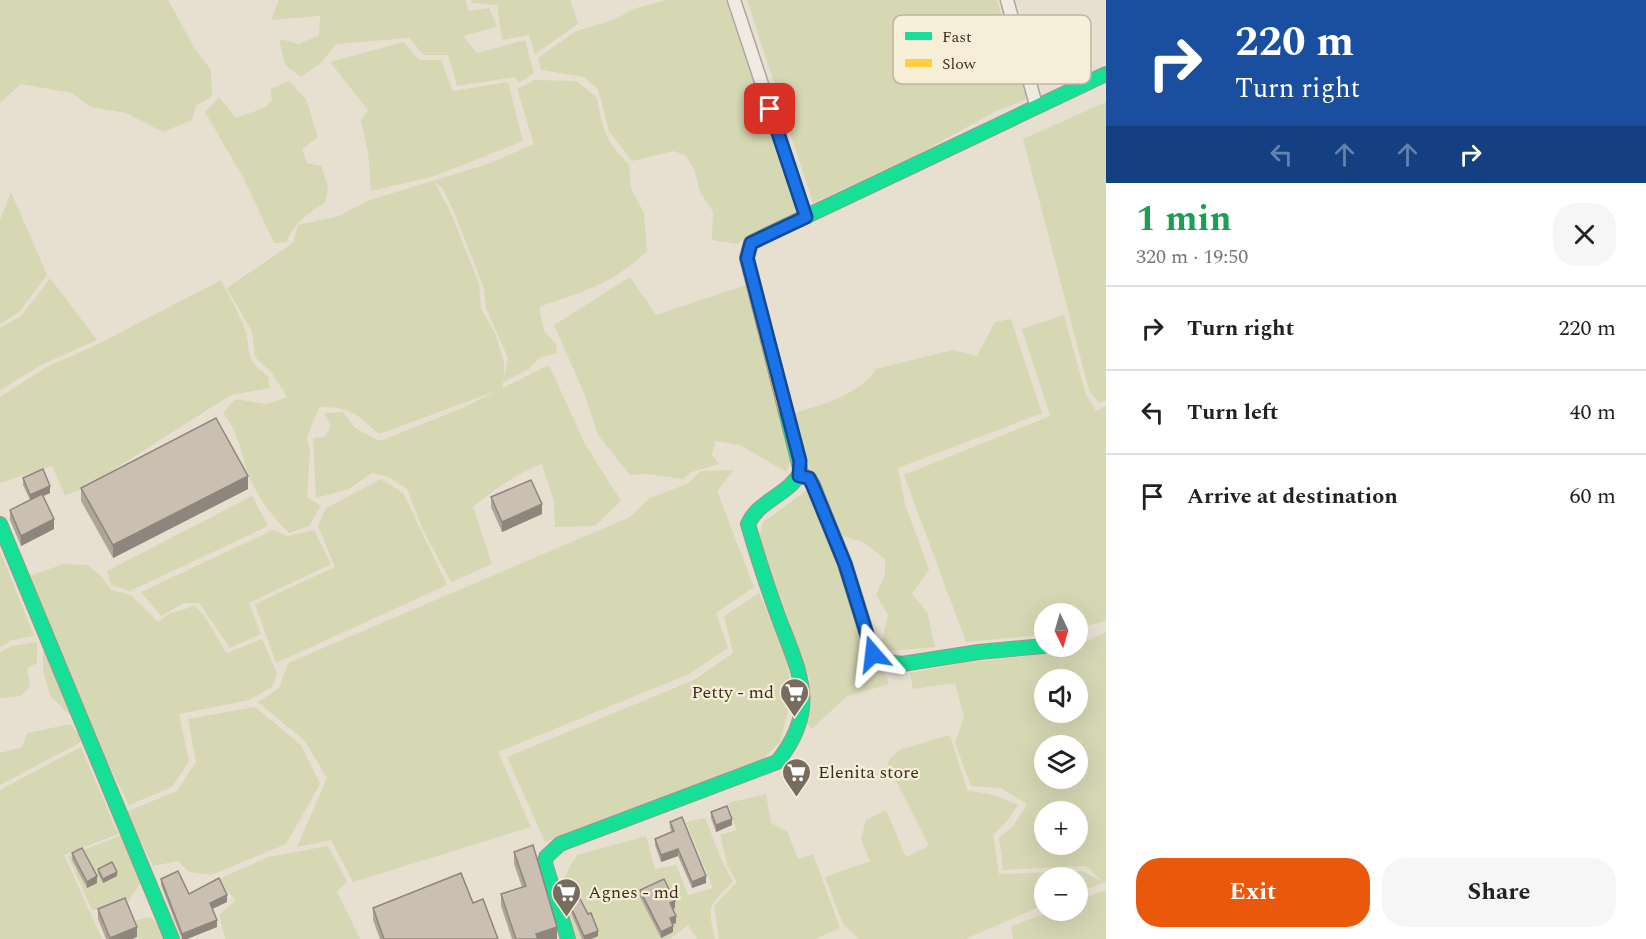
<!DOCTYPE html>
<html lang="en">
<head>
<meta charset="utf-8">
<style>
	:root { --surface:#fff; --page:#f6f6f6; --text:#222; --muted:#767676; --line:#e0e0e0; --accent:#ea580c }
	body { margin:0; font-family:Spectral,serif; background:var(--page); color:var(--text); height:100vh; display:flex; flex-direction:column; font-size:22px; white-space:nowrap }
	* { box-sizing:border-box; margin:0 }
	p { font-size:20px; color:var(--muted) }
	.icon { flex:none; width:33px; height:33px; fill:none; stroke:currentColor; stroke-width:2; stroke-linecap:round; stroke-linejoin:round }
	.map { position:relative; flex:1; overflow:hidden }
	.sheet { display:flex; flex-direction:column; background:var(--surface); width:540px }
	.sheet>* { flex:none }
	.banner { background:#1a4fa0; color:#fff; overflow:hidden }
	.needle { width:39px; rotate:175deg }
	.fabs { position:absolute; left:1034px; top:603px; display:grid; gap:12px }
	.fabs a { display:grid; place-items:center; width:54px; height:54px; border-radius:50%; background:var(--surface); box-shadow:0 6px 24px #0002; font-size:30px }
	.pin { position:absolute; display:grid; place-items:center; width:51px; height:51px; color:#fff; margin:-26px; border-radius:12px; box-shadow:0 3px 9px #0006 }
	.me { position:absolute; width:66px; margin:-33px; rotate:343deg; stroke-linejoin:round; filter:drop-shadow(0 0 4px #0008) }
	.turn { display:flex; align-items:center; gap:21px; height:126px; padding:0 30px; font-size:27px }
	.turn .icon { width:78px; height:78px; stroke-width:2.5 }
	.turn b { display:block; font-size:42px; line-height:51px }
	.lanes { display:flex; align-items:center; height:57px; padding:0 30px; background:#0003; justify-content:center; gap:30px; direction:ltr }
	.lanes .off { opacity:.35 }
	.round { display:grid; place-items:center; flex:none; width:63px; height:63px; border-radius:24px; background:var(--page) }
	.overview { display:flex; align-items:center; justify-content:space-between; height:102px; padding:0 30px }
	h1 { font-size:36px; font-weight:700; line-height:45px; color:#1e9e55 }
	.cta { display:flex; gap:12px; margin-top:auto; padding:12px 30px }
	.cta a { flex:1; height:69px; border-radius:24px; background:var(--accent); color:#fff; font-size:24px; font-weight:700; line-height:69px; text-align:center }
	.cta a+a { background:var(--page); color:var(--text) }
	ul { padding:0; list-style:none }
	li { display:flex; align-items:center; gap:18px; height:84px; padding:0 30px; border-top:2px solid var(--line) }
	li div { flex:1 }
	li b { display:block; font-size:22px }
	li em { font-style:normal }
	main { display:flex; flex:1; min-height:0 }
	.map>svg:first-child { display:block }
</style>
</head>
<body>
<main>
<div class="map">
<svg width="1106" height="939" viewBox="0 0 1106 939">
	<rect width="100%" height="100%" fill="#e7e0d1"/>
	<!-- green -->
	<g fill="#d6d7b3" fill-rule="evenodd">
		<polygon points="0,0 168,0 195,49 211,70 212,96 196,106 192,120 163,132 126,113 91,107 72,93 21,84 0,103"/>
		<polygon points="279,0 465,0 469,11 489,8 497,27 463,36 477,53 525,40 534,73 519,83 515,77 457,86 448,55 424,55 409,38 336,44 321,63 301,77 285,65 279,39 299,44 319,35 320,16 271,20"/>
		<polygon points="471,0 570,0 578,24 535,54 529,35 502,40 497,5 472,3"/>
		<polygon points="667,0 726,0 799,212 746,237 737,244 712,240 713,212 700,192 694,169 686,156 674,151 632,161 609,131 598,89 584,77 541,70 538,58 576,31 613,20 636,8"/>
		<polygon points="747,0 997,0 1027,99 998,110 913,157 813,203"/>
		<polygon points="404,42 419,60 441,60 453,91 508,82 523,141 435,176 371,191 368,152 361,121 368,110 330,62"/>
		<path d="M535,80L577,81L597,98C602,127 606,144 629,164L631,188L644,213L647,251C613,284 582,292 539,307L544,331L556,344L557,353L539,358L529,369L503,382V388L549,365L585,444L621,501L595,526L555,527L554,501L542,464C516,474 495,489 473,507L492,564L451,582L423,530L407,489L388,477L372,473L349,489L316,498L313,438L325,437L331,426L324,413L343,412L355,428L380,441L465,407L496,391L379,434C356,413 350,407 319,407L307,437L310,451L307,497L321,506L309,526L289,533C275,520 262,503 253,485C240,459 243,438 223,413L235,399L267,404L287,397L272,373L255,357L252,332L227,288L293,243L298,225L339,216L370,200L488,164L534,144L517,89ZM434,182L442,187L454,212L484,288L486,308L508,358L504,377V363L496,335L481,309L479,284L451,213Z"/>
		<path d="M289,81L306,99L318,137L302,149L307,163L321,166L328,186L325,203C309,212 292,224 287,242L274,243L243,177L205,112L219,97L236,118L266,107L272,100L270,89Z"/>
		<polygon points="1106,102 1106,400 1099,403 1089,390 1023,139"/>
		<polygon points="11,192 47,275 19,312 0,324 0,220"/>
		<polygon points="630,277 656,315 746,285 792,458 786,472 740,445 715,441 712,455 719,464 692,472 683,479 647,474 630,475 598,435 584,393 554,325"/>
		<polygon points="50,278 97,340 41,365 0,390 0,328 21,316"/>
		<path d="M221,280C229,296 238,311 244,327C253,350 241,358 268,376L270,388L231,395L83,489L65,495L52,466L0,483V397L45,368L98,344Z"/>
		<polygon points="1064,315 1086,395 1096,411 1106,406 1106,621 1077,628 1077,614 1044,614 1044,635 966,642 904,475 1050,416 1022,329"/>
		<path d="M1011,319L1042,413L898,468L905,504L929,570L912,594L927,612L935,647L889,651L882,641L888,615L876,595L885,575V559L863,542L843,536L818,476L809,467L795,413C822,405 861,394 876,369L953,350L977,356L995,322Z"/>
		<polygon points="734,470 717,491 754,587 716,613 728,648 689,674 498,752 531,827 353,882 331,840 297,847 327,778 305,741 258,702 279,688 288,663 630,517 650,498 687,484 701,471"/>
		<polygon points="381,479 403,493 447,585 276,663 255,604 335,567 318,526 326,508"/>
		<polygon points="809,489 889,684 847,696 812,729 806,722 810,680 759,538 763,522"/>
		<polygon points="252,496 268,526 130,591 111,585 107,571"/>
		<polygon points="273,530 287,536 314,530 331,564 249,603 261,634 230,648 199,603 184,603 161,616 141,592"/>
		<polygon points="0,551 34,636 12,640 0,647"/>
		<path d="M64,564L88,565L102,577L111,590L131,595L158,622L169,614L194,606C209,617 216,638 227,653L262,639L277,673L272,687L249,700L179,714L189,761L172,787L129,805L96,740L50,696L43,669V651L53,639L29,576Z"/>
		<polygon points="759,593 787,659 792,696 780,742 760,762 545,842 507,757 694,680 733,653 724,616"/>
		<path d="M1106,632V882L1077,893V878H1044V905L965,939H859L843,924L825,877L870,861L861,839L866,820L886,810L906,857L929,846L887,763L899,750L950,735L967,790L997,796L1018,805L1007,821L993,835L999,874L1082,871L1102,881L1086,866L1003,870L999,838L1014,825L1027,804L1001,788L971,786L955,743L964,717L955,683L913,689L910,673L962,663L1063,652ZM1044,680H1077V712H1044ZM1044,746H1077V778H1044ZM1044,812H1077V844H1044Z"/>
		<polygon points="37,642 37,663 27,668 30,686 21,696 0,698 0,652 12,646"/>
		<polygon points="255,707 301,745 320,784 286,844 211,875 189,872 178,861 153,866 126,812 177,791 196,762 188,719"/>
		<polygon points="71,724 83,741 0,785 0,753 22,747 27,733"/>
		<polygon points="81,747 118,834 64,855 102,939 0,939 0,790"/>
		<polygon points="766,794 771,823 787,831 798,859 813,854 840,928 815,939 719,939 714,906 737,882 728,867 720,835 736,830 728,803"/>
		<path d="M705,818C714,839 721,863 733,881C709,906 707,904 715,939H697L688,925L670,939H575C561,900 553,892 577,855L646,836L655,869L676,865L688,895L713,888L686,822Z"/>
		<path d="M122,835L142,880L128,902C113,902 105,910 92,910L68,856Z"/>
		<polygon points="328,846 347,881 337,892 360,939 225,939 219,915 236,900 217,880 268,857"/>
		<polygon points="1106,890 1106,939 1013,939 1011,926 1053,911 1077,910 1077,901"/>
		<polygon points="151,917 168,939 138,939 136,920"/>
	</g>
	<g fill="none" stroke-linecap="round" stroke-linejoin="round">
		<defs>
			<g id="street">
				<polyline points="734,0 806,217"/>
				<polyline points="1007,0 1036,105"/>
			</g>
			<g id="fast">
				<polyline points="769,234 1106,74"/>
				<polyline points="799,476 809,478 813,485 845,564 873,654 879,661 902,664 979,652 1044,646"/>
				<polyline points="0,524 172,939"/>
				<path d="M568,939L545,863L546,857L560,844L777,762C821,708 799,672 778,616C767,586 757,555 748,524C758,501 788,495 801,472L785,408"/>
			</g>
			<polyline id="slow" points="769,234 751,243 747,258 785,408"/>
		</defs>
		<!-- street casing -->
		<use href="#street" stroke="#ada599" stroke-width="15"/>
		<!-- fast casing -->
		<use href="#fast" stroke="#9c958a" stroke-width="16"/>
		<!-- slow casing -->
		<use href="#slow" stroke="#9c958a" stroke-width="16"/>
		<!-- street -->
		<use href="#street" stroke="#efebe3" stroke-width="12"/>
		<!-- fast -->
		<use href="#fast" stroke="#16e098" stroke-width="14"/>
		<!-- slow -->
		<use href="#slow" stroke="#ffcf43" stroke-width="14"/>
	</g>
	<!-- wall -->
	<g fill="#afa499">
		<polygon points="23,478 50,493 43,496 54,529 21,546 10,520 10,510 30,500 23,485"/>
		<polygon points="81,488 248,489 113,558 81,501"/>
		<polygon points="491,497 542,514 502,532 491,507"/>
		<polygon points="711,812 732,825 716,832 711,818"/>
		<polygon points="670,822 706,883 692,888 678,856 661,862 655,845 655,839 672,832 670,828"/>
		<polygon points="514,852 557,939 512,939 501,906 501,894 522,887 514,864"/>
		<polygon points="72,853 97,883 87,888 72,860"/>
		<polygon points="98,869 117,876 103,883 98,873"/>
		<polygon points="161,879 189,894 227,902 212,909 217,927 187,939 182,939 161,885"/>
		<polygon points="640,890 675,908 673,909 676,923 673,924 673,932 661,938 640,897"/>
		<polygon points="473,903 498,939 380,939 373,920 373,908"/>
		<polygon points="570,905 598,936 591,939 582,939 570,910"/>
		<polygon points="98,909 137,937 132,939 106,939 98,919"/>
	</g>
	<!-- shaded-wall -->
	<g fill="#8e867d">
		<polygon points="248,476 248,489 113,558 113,545"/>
		<polygon points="50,486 50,493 30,502 30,495"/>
		<polygon points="542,504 542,514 502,532 502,522"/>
		<polygon points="54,519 54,529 21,546 21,536"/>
		<polygon points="732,819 732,825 716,832 716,825"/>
		<polygon points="678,849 678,856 661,862 661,855"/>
		<polygon points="117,872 117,876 103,883 103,879"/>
		<polygon points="97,876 97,883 87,888 87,882"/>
		<polygon points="706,876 706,883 692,888 692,882"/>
		<polygon points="227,895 227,902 210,910 210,903"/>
		<polygon points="675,901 675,908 670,910 670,903"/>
		<polygon points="676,916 676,923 670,925 670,918"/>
		<polygon points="217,920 217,927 187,939 182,939 182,934"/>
		<polygon points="673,926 673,932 661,938 661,932"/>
		<polygon points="137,927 137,937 132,939 110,939"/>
		<polygon points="557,927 557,939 536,939 536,934"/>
		<polygon points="598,931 598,936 591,939 584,939 584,936"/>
	</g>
	<!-- building -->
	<g fill="#cbbfb2" stroke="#8e867d" stroke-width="1.5">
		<polygon points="216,418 248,476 113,545 81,488"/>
		<polygon points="43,469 50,486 30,495 23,478"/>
		<polygon points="531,480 542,504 502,522 491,497"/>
		<polygon points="42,494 54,519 21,536 10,510"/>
		<polygon points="727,806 732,819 716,825 711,812"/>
		<polygon points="682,817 706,876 692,882 678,849 661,855 655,839 674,831 670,822"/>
		<polygon points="533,845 557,927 536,934 538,939 516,939 501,894 526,886 514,852"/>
		<polygon points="82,848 97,876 87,882 72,853"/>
		<polygon points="112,862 117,872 103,879 98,869"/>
		<polygon points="178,871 189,894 219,878 227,895 210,903 217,920 182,934 161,879"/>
		<polygon points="461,873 473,903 483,899 498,939 384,939 373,908"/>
		<polygon points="664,879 675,901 670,903 676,916 670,918 673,926 661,932 640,890"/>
		<polygon points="125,898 137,927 110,938 98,909"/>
		<polygon points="580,899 588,914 591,913 598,931 584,936 570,905"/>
	</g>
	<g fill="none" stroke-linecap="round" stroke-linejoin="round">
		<defs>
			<polyline id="route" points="770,109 806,217 751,243 747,258 800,461 799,476 809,478 813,486 845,564 873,654"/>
		</defs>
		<!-- route casing -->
		<use href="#route" stroke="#114b97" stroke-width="15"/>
		<!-- route -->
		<use href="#route" stroke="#1a73e8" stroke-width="10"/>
	</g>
	<!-- icons -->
	<defs>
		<symbol id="supermarket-pin" viewBox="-11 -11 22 30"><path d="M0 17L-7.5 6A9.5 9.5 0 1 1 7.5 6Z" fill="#786c5e" stroke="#f7eed8"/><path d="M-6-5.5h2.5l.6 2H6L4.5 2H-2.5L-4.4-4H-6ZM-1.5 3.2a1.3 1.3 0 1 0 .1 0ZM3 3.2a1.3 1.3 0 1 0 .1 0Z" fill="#fff"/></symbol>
	</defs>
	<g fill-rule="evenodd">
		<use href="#supermarket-pin" x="778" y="676" width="33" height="45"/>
		<use href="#supermarket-pin" x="780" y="756" width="33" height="45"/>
		<use href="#supermarket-pin" x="550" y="876" width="33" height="45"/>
	</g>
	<g text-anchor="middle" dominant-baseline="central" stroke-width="4.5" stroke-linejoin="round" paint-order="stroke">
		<!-- poi labels -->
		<g font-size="18" fill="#3d2e20" stroke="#f7eed8" text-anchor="start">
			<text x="774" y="692" text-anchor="end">Petty - md</text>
			<text x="818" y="772">Elenita store</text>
			<text x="588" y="892">Agnes - md</text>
		</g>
	</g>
	<!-- legend -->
	<rect x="893" y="15" width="198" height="69" rx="9" fill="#f7eed8" stroke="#bfb4a1" stroke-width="1.5"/>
	<rect x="905" y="32" width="27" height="8" fill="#16e098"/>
	<rect x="905" y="59" width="27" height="8" fill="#ffcf43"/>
	<g font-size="16" fill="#3d2e20">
		<text x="942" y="42">Fast</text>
		<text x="942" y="69">Slow</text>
	</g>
</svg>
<div class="fabs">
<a><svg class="needle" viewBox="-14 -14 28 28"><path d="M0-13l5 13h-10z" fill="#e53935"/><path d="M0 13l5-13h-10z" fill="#767676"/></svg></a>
<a><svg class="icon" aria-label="sound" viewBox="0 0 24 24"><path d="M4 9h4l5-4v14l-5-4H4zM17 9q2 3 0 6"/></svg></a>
<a><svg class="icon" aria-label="layers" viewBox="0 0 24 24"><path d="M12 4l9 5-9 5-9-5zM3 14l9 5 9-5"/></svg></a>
<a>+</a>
<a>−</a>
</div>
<div class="pin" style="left:770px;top:109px;background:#d93025"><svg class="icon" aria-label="arrive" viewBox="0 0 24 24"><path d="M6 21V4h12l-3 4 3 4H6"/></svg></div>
<svg class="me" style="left:873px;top:654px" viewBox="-20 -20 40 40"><path d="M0-17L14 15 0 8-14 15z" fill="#1a73e8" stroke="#fff" stroke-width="4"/></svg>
</div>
<section class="sheet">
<div class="banner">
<div class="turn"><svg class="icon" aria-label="right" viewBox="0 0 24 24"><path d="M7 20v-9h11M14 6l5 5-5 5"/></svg><div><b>220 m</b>Turn right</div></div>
<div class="lanes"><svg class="icon off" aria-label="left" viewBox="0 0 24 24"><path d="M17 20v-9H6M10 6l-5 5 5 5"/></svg><svg class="icon off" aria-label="ahead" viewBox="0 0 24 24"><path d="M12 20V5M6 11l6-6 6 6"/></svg><svg class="icon off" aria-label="ahead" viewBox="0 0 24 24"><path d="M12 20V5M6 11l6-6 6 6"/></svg><svg class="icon" aria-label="right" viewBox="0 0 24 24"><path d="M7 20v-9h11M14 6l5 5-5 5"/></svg></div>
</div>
<div class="overview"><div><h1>1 min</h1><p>320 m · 19:50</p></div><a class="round"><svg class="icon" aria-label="close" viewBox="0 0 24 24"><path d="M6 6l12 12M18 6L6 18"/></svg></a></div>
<ul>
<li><svg class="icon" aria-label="right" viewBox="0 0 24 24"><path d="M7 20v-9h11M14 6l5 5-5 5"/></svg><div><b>Turn right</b></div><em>220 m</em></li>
<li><svg class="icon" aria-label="left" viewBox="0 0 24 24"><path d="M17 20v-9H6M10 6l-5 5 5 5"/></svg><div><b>Turn left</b></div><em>40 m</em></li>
<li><svg class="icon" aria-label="arrive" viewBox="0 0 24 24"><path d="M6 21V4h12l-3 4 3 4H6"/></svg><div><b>Arrive at destination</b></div><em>60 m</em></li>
</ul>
<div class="cta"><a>Exit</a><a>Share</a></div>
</section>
</main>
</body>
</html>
